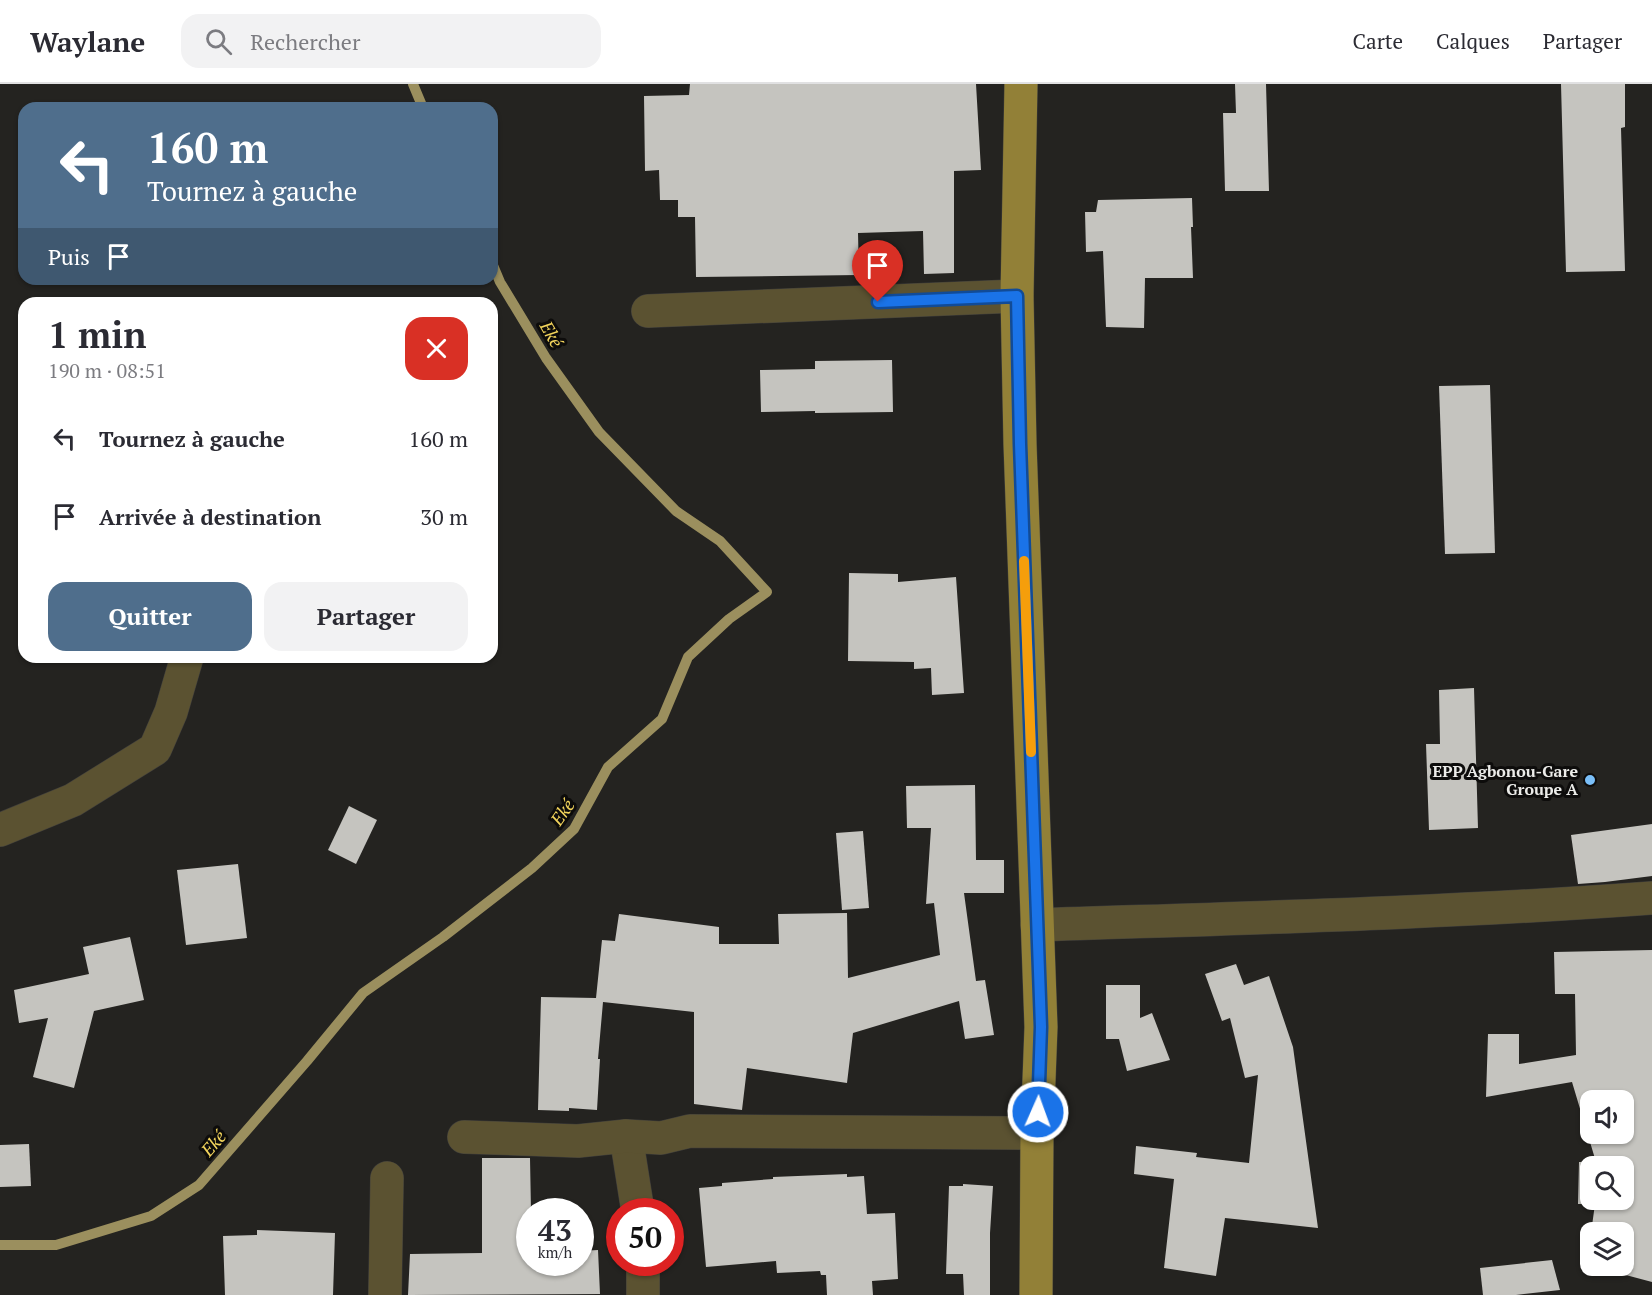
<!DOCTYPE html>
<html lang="fr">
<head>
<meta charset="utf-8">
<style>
	:root { --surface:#fff; --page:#f2f2f3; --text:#2b2b33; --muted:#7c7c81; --line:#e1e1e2; --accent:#4f6e8c }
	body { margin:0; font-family:"PT Serif",serif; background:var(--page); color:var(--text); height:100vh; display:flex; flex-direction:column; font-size:22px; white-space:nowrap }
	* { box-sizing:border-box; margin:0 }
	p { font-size:20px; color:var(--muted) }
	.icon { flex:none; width:33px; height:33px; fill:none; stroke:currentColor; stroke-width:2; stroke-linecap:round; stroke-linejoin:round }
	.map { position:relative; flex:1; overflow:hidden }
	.drawer { position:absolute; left:18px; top:213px; width:480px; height:366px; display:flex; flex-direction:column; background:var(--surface); border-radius:18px; box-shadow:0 2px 4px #0004 }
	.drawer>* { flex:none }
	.top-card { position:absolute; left:18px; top:18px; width:480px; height:183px; border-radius:18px; box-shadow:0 2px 4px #0004; background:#4f6e8c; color:#fff; overflow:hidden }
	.fabs { position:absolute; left:1580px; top:1006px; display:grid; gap:12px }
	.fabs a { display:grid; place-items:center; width:54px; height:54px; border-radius:12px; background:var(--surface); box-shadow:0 2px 4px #0004; font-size:30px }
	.speed { position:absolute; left:516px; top:1114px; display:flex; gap:12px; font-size:30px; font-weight:700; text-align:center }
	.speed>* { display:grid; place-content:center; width:78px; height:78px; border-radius:50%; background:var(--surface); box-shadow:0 2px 4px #0004; line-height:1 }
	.speed small { font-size:15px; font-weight:400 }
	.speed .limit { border:9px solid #d22; background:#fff; color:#111 }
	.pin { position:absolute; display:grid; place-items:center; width:51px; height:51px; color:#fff; margin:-62px -26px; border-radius:50% 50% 50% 0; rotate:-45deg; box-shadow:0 0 6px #0007 }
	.pin .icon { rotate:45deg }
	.me { position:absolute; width:66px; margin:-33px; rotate:2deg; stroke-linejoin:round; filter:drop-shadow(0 0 4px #0008) }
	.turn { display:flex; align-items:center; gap:21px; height:126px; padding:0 30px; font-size:27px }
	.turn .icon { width:78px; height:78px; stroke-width:2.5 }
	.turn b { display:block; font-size:42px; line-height:51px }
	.then { display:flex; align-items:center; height:57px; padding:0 30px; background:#0003; gap:12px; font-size:22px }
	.round { display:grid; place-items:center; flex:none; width:63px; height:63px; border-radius:18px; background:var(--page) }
	.summary { display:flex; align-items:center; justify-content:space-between; height:102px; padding:0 30px }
	h1 { font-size:36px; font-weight:700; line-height:45px }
	.button { display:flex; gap:12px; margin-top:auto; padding:12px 30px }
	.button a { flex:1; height:69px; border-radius:18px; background:var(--accent); color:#fff; font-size:24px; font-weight:700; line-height:69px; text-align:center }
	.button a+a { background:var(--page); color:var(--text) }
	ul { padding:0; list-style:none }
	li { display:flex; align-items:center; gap:18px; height:78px; padding:0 30px }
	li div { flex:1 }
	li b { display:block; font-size:22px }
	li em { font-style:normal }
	header { display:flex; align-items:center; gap:36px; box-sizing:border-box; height:84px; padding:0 30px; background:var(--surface); border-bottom:2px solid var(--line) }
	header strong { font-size:28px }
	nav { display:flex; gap:33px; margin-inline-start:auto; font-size:21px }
	.search { width:420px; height:54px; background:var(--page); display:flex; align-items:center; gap:15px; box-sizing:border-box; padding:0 21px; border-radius:18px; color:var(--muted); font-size:22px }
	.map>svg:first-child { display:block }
</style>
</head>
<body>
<header>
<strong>Waylane</strong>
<div class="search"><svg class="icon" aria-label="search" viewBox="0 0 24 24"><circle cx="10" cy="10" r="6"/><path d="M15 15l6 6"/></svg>Rechercher</div>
<nav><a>Carte</a><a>Calques</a><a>Partager</a></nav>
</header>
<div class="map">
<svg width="1652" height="1211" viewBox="0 0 1652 1211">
	<rect width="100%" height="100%" fill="#242320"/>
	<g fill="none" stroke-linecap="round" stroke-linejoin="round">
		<!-- stream -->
		<g stroke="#9b8f5e" stroke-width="10">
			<polyline points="413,0 423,24"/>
			<polyline points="0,1161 56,1161 151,1132 199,1101 307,977 363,909 443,853 532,784 574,745 608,683 662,635 688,573 729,535 767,508 720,457 676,427 599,348 546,274 500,198 492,179"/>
		</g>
	</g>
	<!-- building -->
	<g fill="#c5c4bf" fill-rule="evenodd">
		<polygon points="690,0 976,0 981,86 954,87 954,189 924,190 923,147 858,149 859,191 696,193 695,133 678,133 678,116 660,116 659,86 645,87 644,12 689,11"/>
		<polygon points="1235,0 1266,0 1269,107 1225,107 1223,29 1236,29"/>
		<polygon points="1561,0 1625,0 1625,43 1621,44 1625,187 1566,188"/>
		<polygon points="1192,114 1193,143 1191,143 1193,194 1145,194 1144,244 1106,243 1103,167 1086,168 1085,128 1096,128 1098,116"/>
		<polygon points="892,276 893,328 815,329 815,327 761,328 760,286 815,285 815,277"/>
		<polygon points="1490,301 1495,469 1445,470 1439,302"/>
		<polygon points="849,489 898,490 898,498 956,493 964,609 932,611 931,584 914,585 914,578 848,577"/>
		<polygon points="1474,604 1478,744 1429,746 1426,660 1440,660 1439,606"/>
		<polygon points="975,701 976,776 1004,776 1004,809 964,809 976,897 985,896 994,951 965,955 959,917 853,949 847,999 747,984 742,1026 694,1020 694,928 603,918 598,975 600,975 597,1026 569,1024 569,1027 538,1026 541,913 596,914 602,856 615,857 619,830 719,843 719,860 779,860 778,830 847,829 848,894 940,871 934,819 926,820 931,744 907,744 906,702"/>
		<polygon points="349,722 377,736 356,780 328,766"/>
		<polygon points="1652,740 1652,792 1605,798 1578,800 1571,751"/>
		<polygon points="863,747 869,824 842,826 836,749"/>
		<polygon points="238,780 247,854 186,861 177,786"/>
		<polygon points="130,853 144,916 94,927 74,1004 33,993 48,934 19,939 14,906 89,890 83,863"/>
		<path d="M1652,866V1198L1592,1182H1623V1149H1591L1595,1120H1578L1579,1078H1596L1572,998L1486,1013L1488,950H1519V980L1576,971L1575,910H1555L1554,868ZM1590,1017H1623V1050H1590ZM1590,1083H1623V1116H1590Z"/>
		<polygon points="1236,880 1244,901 1269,892 1293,963 1318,1144 1225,1134 1216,1192 1164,1184 1174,1095 1134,1090 1136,1062 1197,1069 1196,1073 1249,1079 1258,991 1245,994 1230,934 1222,937 1205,890"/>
		<polygon points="1106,901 1140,901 1140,934 1152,929 1170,976 1127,987 1119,955 1106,955"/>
		<polygon points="29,1060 31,1102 0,1103 0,1061"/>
		<polygon points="482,1074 530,1074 531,1128 530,1128 530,1179 580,1179 580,1167 598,1166 600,1210 408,1211 410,1170 482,1169"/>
		<polygon points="847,1090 847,1093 864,1092 867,1130 895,1129 898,1195 872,1197 873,1211 827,1211 826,1191 821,1191 820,1187 777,1189 776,1177 706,1183 699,1104 722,1102 722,1099 773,1095 773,1093"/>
		<polygon points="963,1100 993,1102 990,1149 990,1211 964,1211 963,1190 946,1190 949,1102 963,1102"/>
		<polygon points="257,1146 335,1149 333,1211 225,1211 223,1152 257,1151"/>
		<polygon points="1552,1176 1560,1206 1516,1211 1483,1211 1480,1184"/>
	</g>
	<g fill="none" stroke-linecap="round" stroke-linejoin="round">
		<defs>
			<g id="minor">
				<polyline points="648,227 1017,212"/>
				<polyline points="0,746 73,716 155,665 171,628 187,573"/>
				<path d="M1037,841C1242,834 1447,829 1652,814"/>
				<polyline points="626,1052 638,1128"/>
				<polyline points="464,1053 578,1057 626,1052 661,1054 690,1047 1037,1049"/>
				<polyline points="643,1179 643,1211"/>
				<polyline points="385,1211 387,1094"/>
			</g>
			<polyline id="major" points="1021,0 1017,212 1020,360 1041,943 1037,1049 1036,1211"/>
		</defs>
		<!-- minor casing -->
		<use href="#minor" stroke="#403f3c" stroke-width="34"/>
		<!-- major casing -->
		<use href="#major" stroke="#403f3c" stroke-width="34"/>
		<!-- minor -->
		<use href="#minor" stroke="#5b5231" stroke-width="33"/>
		<!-- major -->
		<use href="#major" stroke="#928037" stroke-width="33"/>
	</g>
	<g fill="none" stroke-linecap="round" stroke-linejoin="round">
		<defs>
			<polyline id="route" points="878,218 1017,212 1020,360 1041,943 1038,1028"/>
		</defs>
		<!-- route casing -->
		<use href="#route" stroke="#114b97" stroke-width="15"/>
		<!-- route -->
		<use href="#route" stroke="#1a73e8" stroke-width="10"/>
		<!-- slow -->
		<polyline stroke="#f59e0b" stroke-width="10" points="1024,477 1031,668"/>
	</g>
	<!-- markers -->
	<circle fill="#7abff8" stroke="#0d0c0b" stroke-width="2" cx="1590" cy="696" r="6"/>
	<g text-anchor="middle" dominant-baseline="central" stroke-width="6" stroke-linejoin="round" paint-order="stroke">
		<!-- poi labels -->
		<g font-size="16" font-weight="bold" fill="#ecece9" stroke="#0d0c0b" text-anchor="end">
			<text x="1578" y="687">EPP Agbonou-Gare<tspan x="1578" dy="18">Groupe A</tspan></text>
		</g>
		<!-- water labels -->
		<g font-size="18" font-style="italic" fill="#f2d45c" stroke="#0d0c0b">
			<text transform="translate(552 250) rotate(60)">Eké</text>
			<text transform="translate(562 728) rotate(-55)">Eké</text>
			<text transform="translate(213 1059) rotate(-49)">Eké</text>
		</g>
	</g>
</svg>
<div class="fabs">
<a><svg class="icon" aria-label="sound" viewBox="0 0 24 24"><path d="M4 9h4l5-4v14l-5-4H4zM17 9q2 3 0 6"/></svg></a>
<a><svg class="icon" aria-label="search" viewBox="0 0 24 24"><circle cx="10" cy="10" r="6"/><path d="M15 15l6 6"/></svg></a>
<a><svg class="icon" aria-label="layers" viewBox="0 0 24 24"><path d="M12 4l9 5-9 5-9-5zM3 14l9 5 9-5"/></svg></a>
</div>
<div class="speed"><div>43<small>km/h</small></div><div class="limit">50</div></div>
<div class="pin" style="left:878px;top:218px;background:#d93025"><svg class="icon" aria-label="arrive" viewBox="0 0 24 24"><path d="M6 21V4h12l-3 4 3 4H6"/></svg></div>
<svg class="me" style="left:1038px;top:1028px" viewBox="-20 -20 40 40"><circle r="17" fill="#1a73e8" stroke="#fff" stroke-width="3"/><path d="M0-11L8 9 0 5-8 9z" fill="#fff"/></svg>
<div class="top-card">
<div class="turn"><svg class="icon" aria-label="left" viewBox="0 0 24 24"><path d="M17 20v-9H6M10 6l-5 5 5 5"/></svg><div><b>160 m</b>Tournez à gauche</div></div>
<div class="then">Puis<svg class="icon" aria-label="arrive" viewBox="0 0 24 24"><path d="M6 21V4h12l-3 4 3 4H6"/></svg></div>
</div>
<section class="drawer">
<div class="summary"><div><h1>1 min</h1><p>190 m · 08:51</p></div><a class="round" style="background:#d93025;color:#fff"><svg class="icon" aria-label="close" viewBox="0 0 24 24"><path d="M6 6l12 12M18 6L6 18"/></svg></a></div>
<ul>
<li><svg class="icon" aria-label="left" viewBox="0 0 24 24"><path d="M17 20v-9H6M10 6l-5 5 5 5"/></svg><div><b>Tournez à gauche</b></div><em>160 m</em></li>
<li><svg class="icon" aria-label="arrive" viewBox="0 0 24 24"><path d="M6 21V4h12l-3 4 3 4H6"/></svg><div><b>Arrivée à destination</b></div><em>30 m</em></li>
</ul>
<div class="button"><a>Quitter</a><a>Partager</a></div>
</section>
</div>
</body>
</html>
